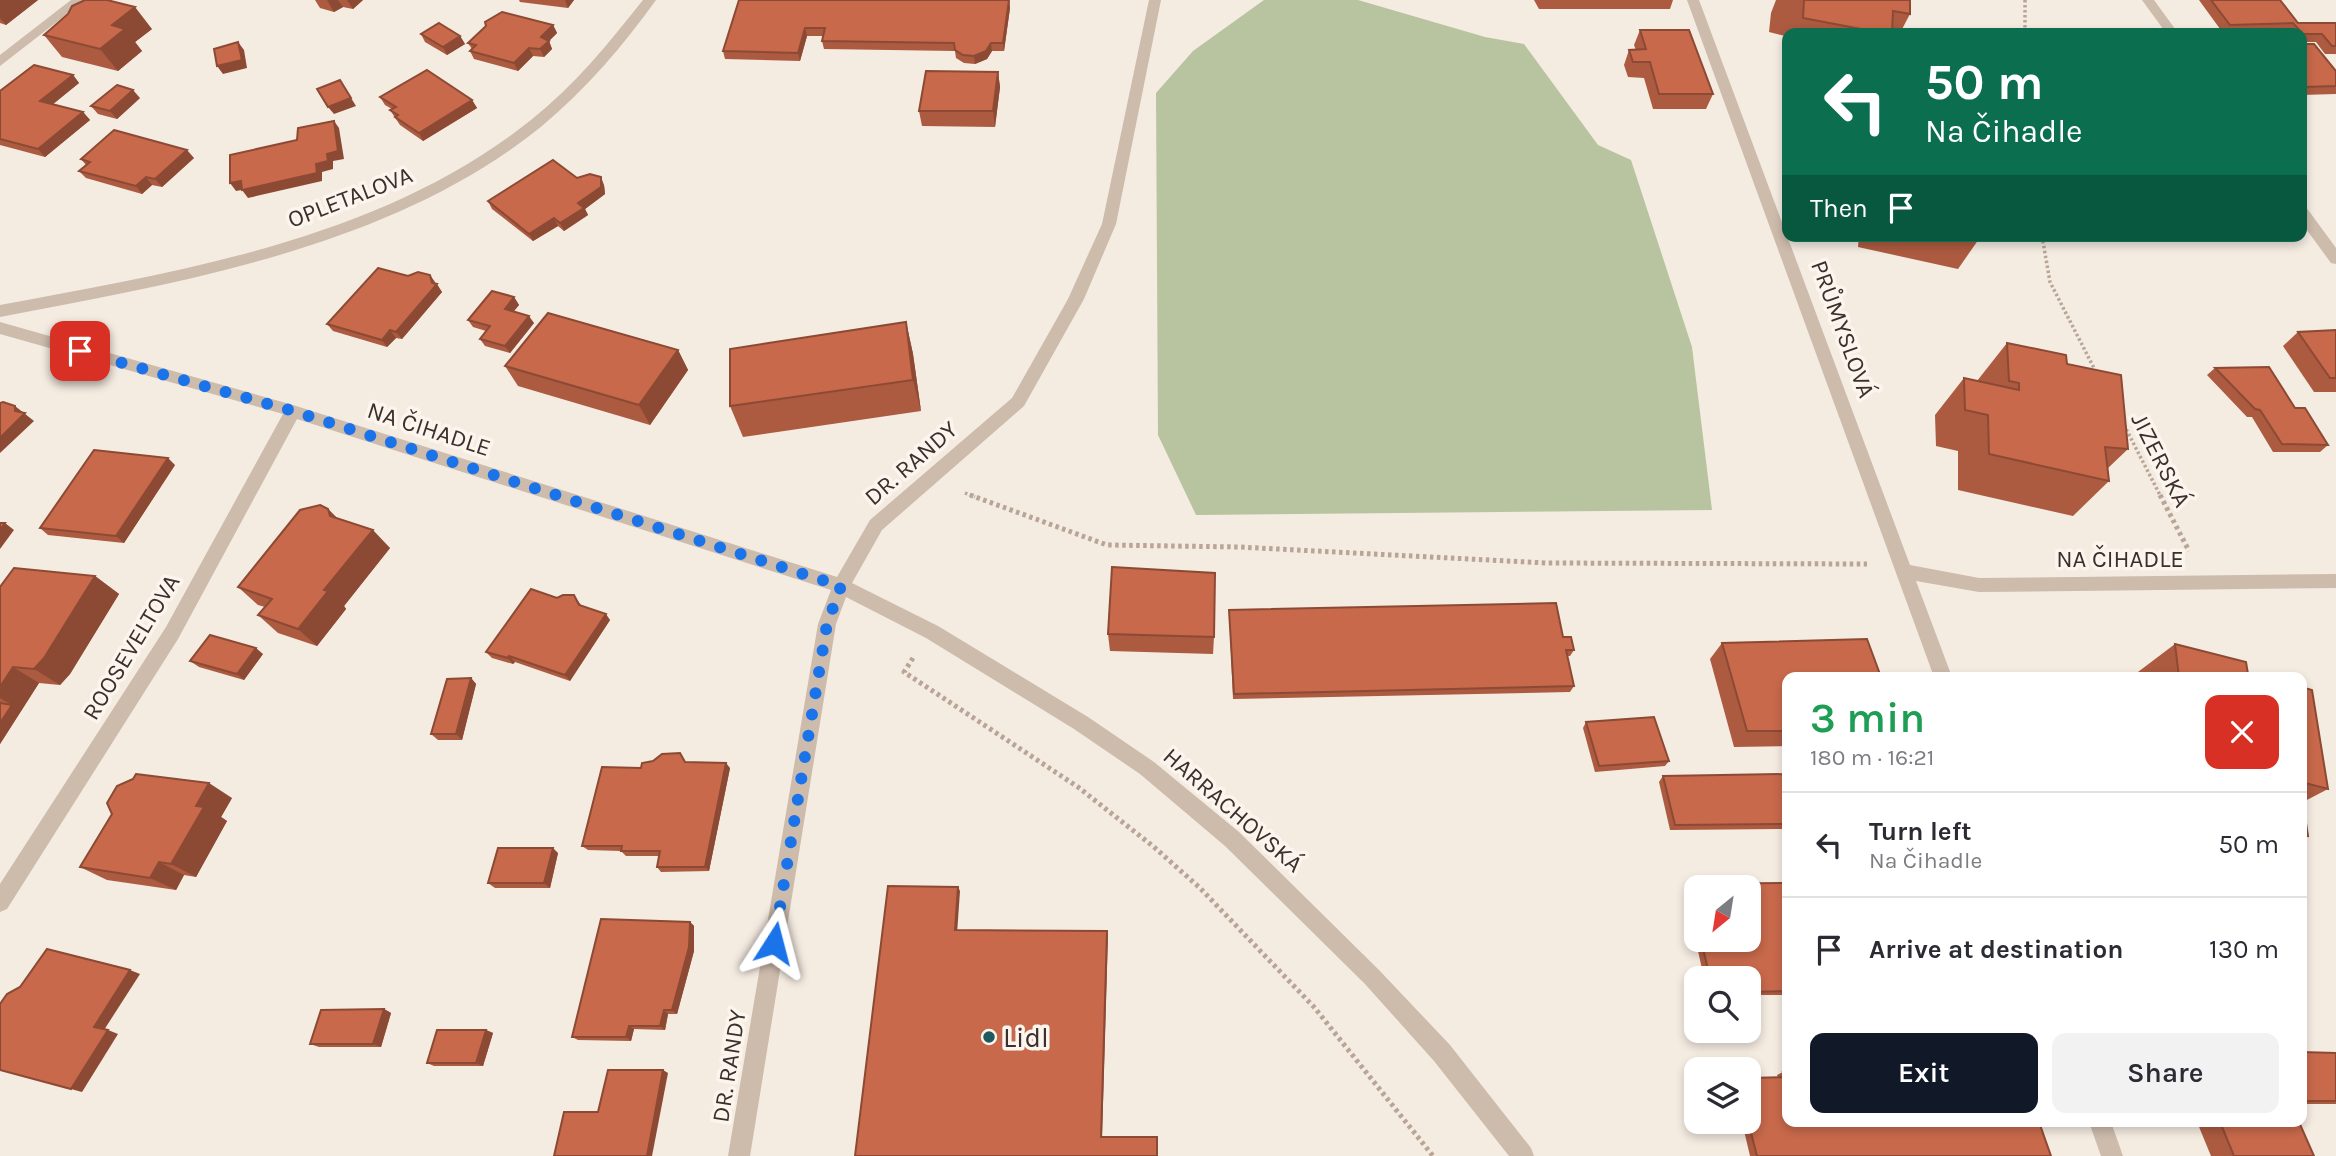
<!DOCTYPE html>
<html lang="en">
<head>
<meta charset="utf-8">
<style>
	:root { --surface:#fff; --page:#f2f2f3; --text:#2b2b33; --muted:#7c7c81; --line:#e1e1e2; --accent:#111827 }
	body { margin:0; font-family:Karla,sans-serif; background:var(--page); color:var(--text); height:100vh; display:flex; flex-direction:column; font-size:26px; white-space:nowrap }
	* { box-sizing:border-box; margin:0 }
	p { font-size:23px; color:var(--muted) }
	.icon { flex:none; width:38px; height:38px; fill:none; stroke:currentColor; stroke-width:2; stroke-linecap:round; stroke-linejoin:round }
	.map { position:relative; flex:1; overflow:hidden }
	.panel { position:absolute; left:1782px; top:672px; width:525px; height:455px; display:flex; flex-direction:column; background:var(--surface); border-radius:14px; box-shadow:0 4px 10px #0003 }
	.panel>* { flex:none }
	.top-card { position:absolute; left:1782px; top:28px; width:525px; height:214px; border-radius:14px; box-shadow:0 4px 10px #0003; background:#0b6e4f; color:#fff; overflow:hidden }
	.needle { width:46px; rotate:210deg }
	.tools { position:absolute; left:1684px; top:875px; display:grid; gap:14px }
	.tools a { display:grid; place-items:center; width:77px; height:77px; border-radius:14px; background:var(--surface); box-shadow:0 4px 10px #0003; font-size:35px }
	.pin { position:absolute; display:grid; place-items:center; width:60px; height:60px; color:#fff; margin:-30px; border-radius:14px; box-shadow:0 4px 10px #0006 }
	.me { position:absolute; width:77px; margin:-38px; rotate:9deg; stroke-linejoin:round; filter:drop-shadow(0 0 5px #0008) }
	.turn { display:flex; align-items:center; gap:24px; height:147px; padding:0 28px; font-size:32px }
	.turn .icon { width:91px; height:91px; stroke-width:2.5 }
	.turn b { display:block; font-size:49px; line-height:60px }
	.then { display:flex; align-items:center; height:66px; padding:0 28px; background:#0003; gap:14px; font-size:26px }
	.round { display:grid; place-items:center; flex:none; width:74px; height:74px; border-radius:14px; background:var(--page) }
	.overview { display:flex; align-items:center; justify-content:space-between; height:119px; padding:0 28px }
	h1 { font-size:42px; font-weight:600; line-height:52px; color:#1e9e55 }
	.cta { display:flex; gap:14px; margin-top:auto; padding:14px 28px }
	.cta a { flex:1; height:80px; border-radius:14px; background:var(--accent); color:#fff; font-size:28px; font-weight:600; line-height:80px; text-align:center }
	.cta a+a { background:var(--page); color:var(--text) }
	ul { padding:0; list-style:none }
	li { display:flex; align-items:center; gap:21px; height:105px; padding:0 28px; border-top:2px solid var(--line) }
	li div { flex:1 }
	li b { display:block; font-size:26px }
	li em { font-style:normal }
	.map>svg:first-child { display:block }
</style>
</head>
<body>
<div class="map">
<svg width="2336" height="1156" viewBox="0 0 2336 1156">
	<rect width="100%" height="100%" fill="#f4ebe1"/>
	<!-- green -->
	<polygon fill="#b8c4a0" points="1264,0 1358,0 1485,37 1524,44 1598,145 1631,160 1692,347 1712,510 1196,515 1158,435 1156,93 1193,51"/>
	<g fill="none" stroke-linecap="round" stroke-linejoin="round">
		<!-- path-far1 -->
		<g stroke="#b9a596" stroke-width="3.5" stroke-dasharray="2.5 2.5" stroke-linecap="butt">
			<polyline points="2025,0 2025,33"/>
			<polyline points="2042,236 2050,282 2097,374"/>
			<polyline points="2124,425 2161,497"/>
			<polyline points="965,493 975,497"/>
		</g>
		<!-- path -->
		<g stroke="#b9a596" stroke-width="5" stroke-dasharray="3.5 3.5" stroke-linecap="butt">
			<polyline points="970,495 1107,545 1239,547 1546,563 1867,564"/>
			<polyline points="2160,495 2189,551"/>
			<polyline points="913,658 904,672 1078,787 1154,847 1200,888 1314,1007 1433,1156"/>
		</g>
		<!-- minor -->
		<g fill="#cdbbac" fill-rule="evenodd">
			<polygon points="71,0 85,0 0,66 0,55"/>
			<path d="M643,0H656C624,45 585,90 542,126C393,247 183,282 0,317V305C182,271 382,239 531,120C574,86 609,43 643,0Z"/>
			<polygon points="1149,0 1161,0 1116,224 1084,299 1024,406 882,530 852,583 938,626 1088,717 1154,762 1239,832 1379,970 1450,1045 1531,1148 1534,1156 1509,1156 1434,1061 1365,984 1225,846 1140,774 1074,729 926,638 846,597 836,624 750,1156 728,1156 818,624 831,590 297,419 178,639 7,909 0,912 0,884 166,627 283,414 0,334 0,322 293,405 837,577 870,520 1012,398 1068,299 1102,224"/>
			<polygon points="1687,0 1699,0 1910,565 1979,578 2336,574 2336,588 1979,592 1916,581 1952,677 1934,677"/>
			<polygon points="2142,0 2154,0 2178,33 2166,33"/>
			<polygon points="2301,206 2306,207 2336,248 2336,264 2331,263 2301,222"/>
			<polygon points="2089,1122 2111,1122 2123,1156 2101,1156"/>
		</g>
	</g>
	<!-- wall -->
	<g fill="#ac5a40" fill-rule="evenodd">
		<polygon points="0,0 38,0 6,25 0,23"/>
		<polygon points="315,0 363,0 353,9 343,7 334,12 320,8"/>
		<polygon points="519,0 574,0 568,8 520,2"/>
		<polygon points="739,0 1009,0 1010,8 1004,51 992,51 987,59 975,64 964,63 956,58 955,51 824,49 822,41 823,36 807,36 800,61 725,59 723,51"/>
		<polygon points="1534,0 1673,0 1670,9 1539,9"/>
		<polygon points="1776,0 1910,0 1910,14 1900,33 1787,33 1787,60 1784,59 1785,36 1769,32 1771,13"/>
		<polygon points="2199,0 2280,0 2298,23 2336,23 2336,54 2325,54 2316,42 2301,42 2301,33 2289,33 2287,31 2223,33"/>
		<polygon points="553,25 557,33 549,41 552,49 544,57 533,56 518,71 474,59 470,51 472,49 468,43"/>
		<polygon points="152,29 135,42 142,51 118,71 62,57 44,35"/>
		<polygon points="1640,30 1713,94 1706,109 1653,109 1644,78 1628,77 1624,65 1629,50 1636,50 1634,45"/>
		<polygon points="421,34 460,36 465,44 447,55 425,42"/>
		<polygon points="2301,44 2336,71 2336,94 2301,95"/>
		<polygon points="998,72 1000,87 995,127 922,126 919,111"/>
		<polygon points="73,75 79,83 53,104 83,112 90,120 45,157 0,145 0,91"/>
		<polygon points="380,97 472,100 477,108 423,141 400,125 390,110 392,109 385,105"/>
		<polygon points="140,98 117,119 98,114 91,106"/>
		<polygon points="194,158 162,187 152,185 142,194 86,178 79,171 86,165 81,159"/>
		<polygon points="577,178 604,185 605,194 585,209 588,215 564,231 558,226 533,241 492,209 488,201"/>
		<polygon points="1859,236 1981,236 1958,269 1858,247"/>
		<polygon points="430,275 435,284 442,292 402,339 396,338 387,347 333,331 327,324 408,276"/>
		<polygon points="514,297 519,305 513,312 534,323 510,353 485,346 480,339 486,331 473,327 468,320"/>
		<polygon points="906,322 913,354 921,411 743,437 730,406"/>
		<polygon points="2336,330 2336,392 2314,392 2283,346 2298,332"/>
		<polygon points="2007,343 2067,364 2128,449 2107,469 2109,481 2073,516 1958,490 1958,451 1936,446 1935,415 1964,378 1977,381"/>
		<polygon points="678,350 688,370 650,425 518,386 505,366"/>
		<polygon points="2215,368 2295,408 2328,445 2320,452 2273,452 2252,417 2247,417 2207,375"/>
		<polygon points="175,465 124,543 48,535 40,528"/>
		<polygon points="328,509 338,519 390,548 344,606 346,609 317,646 278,633 258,615 265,607 258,605 238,587"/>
		<polygon points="95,576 119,594 70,674 60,685 39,683 0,744 0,587"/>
		<polygon points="574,595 581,605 610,620 570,681 515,662 513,664 492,658 486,652 557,598"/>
		<polygon points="1229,610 1563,637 1574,650 1570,656 1567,656 1574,686 1570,692 1233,699"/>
		<polygon points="1108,634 1214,637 1213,654 1110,651"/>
		<polygon points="1722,643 1787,677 1787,746 1734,747 1710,659"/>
		<polygon points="2175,644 2248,674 2260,677 2134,677 2134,675"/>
		<polygon points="263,654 244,680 199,667 190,661"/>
		<polygon points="471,678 476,684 462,740 438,740 431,734"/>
		<polygon points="2301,687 2328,789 2303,802 2308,836 2301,840"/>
		<polygon points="1586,722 1669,761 1665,766 1595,772 1583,728"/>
		<polygon points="686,762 730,768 709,871 661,872 657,867 659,856 626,856 621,851 588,850 582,846 641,768"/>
		<polygon points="1787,774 1787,829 1670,830 1659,782 1663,776"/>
		<polygon points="232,798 221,817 227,821 196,877 184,875 176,890 107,880 80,867"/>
		<polygon points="558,853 550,888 495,888 488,883"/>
		<path d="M1787,883V995H1748V978H1704L1684,888L1689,884ZM1696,887L1748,940H1696Z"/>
		<polygon points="690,922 694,926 694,951 677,1014 668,1014 665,1030 634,1029 631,1041 578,1040 572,1037"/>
		<polygon points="384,1009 391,1013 381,1047 319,1047 310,1044"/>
		<polygon points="486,1030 493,1033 483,1066 434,1066 427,1063"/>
		<polygon points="2301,1052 2336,1053 2336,1104 2301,1104"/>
		<polygon points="1783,1072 2051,1156 1750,1156 1742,1122 1748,1122 1778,1077 1777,1075"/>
		<polygon points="2197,1122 2299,1122 2314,1156 2211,1156"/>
	</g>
	<!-- shaded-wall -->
	<g fill="#8c4a34">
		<polygon points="0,0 38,0 6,25 0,18"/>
		<polygon points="327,0 338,0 343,7 334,12"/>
		<polygon points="347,0 363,0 353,9"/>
		<polygon points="565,0 574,0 568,8"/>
		<polygon points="1009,0 1010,8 1004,51 1003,43"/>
		<polygon points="135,7 152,29 135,42 142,51 118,71 100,49 112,25"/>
		<polygon points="553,25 557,33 549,41 552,49 544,57 540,49 541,37"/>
		<polygon points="805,28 807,36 800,61 798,53"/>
		<polygon points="460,36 465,44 447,55 443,47"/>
		<polygon points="238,42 244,50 247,68 223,74 217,66"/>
		<polygon points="991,43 992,51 987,59 975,64 974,56"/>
		<polygon points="529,48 533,56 518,71 514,63"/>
		<polygon points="998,72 1000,87 995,127 993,111"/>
		<polygon points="73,75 79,83 47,109 40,101"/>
		<polygon points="133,90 140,98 117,119 110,111"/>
		<polygon points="351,98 356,106 334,114 328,107"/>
		<polygon points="472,100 477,108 423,141 419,133"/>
		<polygon points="83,112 90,120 45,157 38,149"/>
		<polygon points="334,121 339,128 344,159 333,161 333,169 322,172 322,181 248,198 242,190 316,164 327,154"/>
		<polygon points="187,150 194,158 162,187 155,179"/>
		<polygon points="146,177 152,185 142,194 136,186"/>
		<polygon points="601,177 604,185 605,194 585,209 588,215 564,231 560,223"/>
		<polygon points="241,181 247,189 236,191 230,183"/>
		<polygon points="554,218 558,226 533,241 529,234"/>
		<polygon points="430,275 435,282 436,286 437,284 442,292 402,339 396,332 432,283"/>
		<polygon points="514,297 519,305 509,317 505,309"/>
		<polygon points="529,316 534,323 510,353 505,346"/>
		<polygon points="906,322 913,354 921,411 913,380"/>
		<polygon points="390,330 396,338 387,347 382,340"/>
		<polygon points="678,350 688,370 650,425 639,405"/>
		<polygon points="15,406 34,421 0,453 0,438 15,411"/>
		<polygon points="168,458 175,465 124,543 116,536"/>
		<polygon points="328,509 346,527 330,516"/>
		<polygon points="5,523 14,530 0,549 0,530"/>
		<polygon points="373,530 390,548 344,606 346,609 317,646 298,629 324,590"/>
		<polygon points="95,576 119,594 70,674 60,685 34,669"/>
		<polygon points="606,614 610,620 570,681 565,675"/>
		<polygon points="256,648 263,654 244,680 237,674"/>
		<polygon points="509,656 515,662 513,664 508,658"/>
		<polygon points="13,667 39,683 0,744 0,723 12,705 0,698 0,687"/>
		<polygon points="471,678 476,684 462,740 456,734"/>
		<polygon points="726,763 730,768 709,871 705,867"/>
		<polygon points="209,783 232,798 221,817 227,821 196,877 171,864 196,806"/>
		<polygon points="553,848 558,853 550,888 544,883"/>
		<polygon points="159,862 184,875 176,890 150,878"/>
		<polygon points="958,887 960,891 957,934 955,930"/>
		<polygon points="690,922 694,926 694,951 677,1014 672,1010"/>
		<polygon points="1107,931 1108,936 1102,1139 1101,1137"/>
		<polygon points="130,970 140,974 104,1030 94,1027"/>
		<polygon points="384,1009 391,1013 381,1047 373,1044"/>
		<polygon points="664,1010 668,1014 665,1030 660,1026"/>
		<polygon points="629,1026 634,1029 631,1041 626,1037"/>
		<polygon points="108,1030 118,1034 82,1092 71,1089"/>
		<polygon points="486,1030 493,1033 483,1066 476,1063"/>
		<polygon points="663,1070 668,1073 652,1156 647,1156"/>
	</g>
	<!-- building -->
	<g fill="#c8694b" stroke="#8c4a34" stroke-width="2">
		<polygon points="85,0 107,0 135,7 112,25 125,29 100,49 44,35 68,14 72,6"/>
		<polygon points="739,0 1009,0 1003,43 991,43 986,51 974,56 963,55 955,50 954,43 822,41 825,28 805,28 798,53 723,51"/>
		<polygon points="1804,0 1910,0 1910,14 1893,11 1892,33 1882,33 1803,18"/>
		<polygon points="2211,0 2280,0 2298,23 2336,23 2336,46 2332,46 2322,34 2303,34 2293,23 2230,25"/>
		<polygon points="502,12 553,25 541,37 549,41 540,49 529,48 514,63 470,51 476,45 468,43 486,26 485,22"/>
		<polygon points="439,23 460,36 443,47 421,34"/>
		<polygon points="1640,30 1689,30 1713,94 1659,94 1650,62 1633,62 1629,50 1646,49"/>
		<polygon points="238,42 242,60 217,66 214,49"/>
		<polygon points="2301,44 2314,44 2336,71 2336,86 2303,87 2301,84"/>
		<polygon points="34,65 73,75 40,101 83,112 38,149 0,139 0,91"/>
		<polygon points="427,70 472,100 419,133 395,117 398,115 390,110 396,107 380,97"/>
		<polygon points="926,71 998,72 993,111 919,111"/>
		<polygon points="340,80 351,98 328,107 317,89"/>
		<polygon points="117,85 133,90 110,111 91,106"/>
		<polygon points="334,121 338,151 327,154 328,161 316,164 317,173 242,190 241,181 230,183 230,155 297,140 298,128"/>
		<polygon points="114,130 187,150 155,179 146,177 136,186 79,171 90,162 81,159"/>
		<polygon points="553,160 577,178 590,174 601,177 601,187 578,203 584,208 560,223 554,218 529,234 488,201"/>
		<polygon points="378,268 408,276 418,272 430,275 432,283 437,284 396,332 390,330 382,340 327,324"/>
		<polygon points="492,291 514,297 505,309 529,316 505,346 480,339 490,326 468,320"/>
		<polygon points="548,313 678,350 639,405 505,366"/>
		<polygon points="906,322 913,380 730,406 730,349"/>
		<polygon points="2336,330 2336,378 2330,378 2298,332"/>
		<polygon points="2007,343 2066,355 2067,364 2121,375 2128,449 2105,447 2109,481 1989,454 1988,415 1965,410 1964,378 2019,390 2019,383 2009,381"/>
		<polygon points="2269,367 2295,408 2305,408 2328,445 2282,444 2260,410 2255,409 2215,368"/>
		<polygon points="3,402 15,406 15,411 25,413 0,438 0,403"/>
		<polygon points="94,450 168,458 116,536 40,528"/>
		<polygon points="320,505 328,509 330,516 373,530 324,590 328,591 298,629 258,615 272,599 238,587 300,510"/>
		<polygon points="0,523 5,523 0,530"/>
		<polygon points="1112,567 1215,573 1214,637 1108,634"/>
		<polygon points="14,568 95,576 44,658 34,669 13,667 0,687 0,587"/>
		<polygon points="531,589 557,598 563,595 574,595 579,605 606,614 565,675 509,656 508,658 486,652"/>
		<polygon points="1556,603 1563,637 1571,637 1574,650 1566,650 1574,686 1234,694 1229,610"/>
		<polygon points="210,635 256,648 237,674 190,661"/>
		<polygon points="1867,639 1881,677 1787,677 1787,731 1747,731 1722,643"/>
		<polygon points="2175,644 2246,662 2248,674 2260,677 2179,677"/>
		<polygon points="471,678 456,734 431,734 447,679"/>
		<polygon points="2301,687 2312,690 2328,789 2301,782"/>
		<polygon points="0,703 12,705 0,723"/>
		<polygon points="1654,717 1669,761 1599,766 1586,722"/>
		<polygon points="680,753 685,762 726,763 705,867 657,867 660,851 621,851 622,846 582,846 602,767 641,768 642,763 653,761 662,754"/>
		<polygon points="136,774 209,783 196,806 204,807 171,864 159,862 150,878 80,867 112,814 107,803 117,786 133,779"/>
		<polygon points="1787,774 1787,824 1675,825 1663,776"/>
		<polygon points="2301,790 2308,836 2301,835"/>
		<polygon points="498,848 553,848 544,883 488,883"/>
		<polygon points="1787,883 1787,991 1748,992 1748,978 1710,978 1701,940 1748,940 1748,887 1696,887 1696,915 1689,884"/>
		<polygon points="888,886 958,887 955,930 1107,931 1101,1137 1157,1137 1157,1156 855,1156"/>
		<polygon points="601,919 690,922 689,947 672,1010 664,1010 660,1026 629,1026 626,1037 572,1037"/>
		<polygon points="47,949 130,970 94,1027 108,1030 71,1089 0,1070 0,1004 7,994 20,987"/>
		<polygon points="384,1009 373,1044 310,1044 321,1010"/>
		<polygon points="437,1030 486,1030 476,1063 427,1063"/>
		<polygon points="2301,1052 2336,1053 2336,1101 2301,1101"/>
		<polygon points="608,1070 663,1070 647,1156 554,1156 564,1112 598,1112"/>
		<polygon points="1783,1072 1787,1072 1787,1122 2039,1122 2051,1156 1757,1156 1748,1121 1748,1078 1785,1077"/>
		<polygon points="2220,1122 2299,1122 2314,1156 2234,1156"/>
	</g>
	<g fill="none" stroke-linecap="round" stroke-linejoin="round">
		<!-- route -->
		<polyline stroke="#1a73e8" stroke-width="12" stroke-dasharray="0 21.6" points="80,351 293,411 841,586 827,624 774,943"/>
	</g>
	<!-- markers -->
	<circle fill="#1f5a5e" stroke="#fbf5ee" stroke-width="2.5" cx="989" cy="1037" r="7"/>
	<g text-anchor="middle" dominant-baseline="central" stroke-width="7" stroke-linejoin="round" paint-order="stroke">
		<!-- street labels -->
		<g font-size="24" fill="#3b302b" stroke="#fbf5ee">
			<text transform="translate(350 197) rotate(-21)">OPLETALOVA</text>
			<text transform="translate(1843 329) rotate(70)">PRŮMYSLOVÁ</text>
			<text transform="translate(429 429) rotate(18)">NA ČIHADLE</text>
			<text transform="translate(2161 460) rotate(63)">JIZERSKÁ</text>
			<text transform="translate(911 463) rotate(-41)">DR. RANDY</text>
			<text x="2120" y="559">NA ČIHADLE</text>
			<text transform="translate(131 647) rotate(-59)">ROOSEVELTOVA</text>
			<text transform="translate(1233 810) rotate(41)">HARRACHOVSKÁ</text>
			<text transform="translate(729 1066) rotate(-81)">DR. RANDY</text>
		</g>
		<!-- near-poi labels -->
		<g font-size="28" fill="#3b302b" stroke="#fbf5ee" text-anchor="start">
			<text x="1003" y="1037">Lidl</text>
		</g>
	</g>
</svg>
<div class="tools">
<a><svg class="needle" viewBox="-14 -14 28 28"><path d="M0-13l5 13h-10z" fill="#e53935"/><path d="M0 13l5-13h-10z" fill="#7c7c81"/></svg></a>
<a><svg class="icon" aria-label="search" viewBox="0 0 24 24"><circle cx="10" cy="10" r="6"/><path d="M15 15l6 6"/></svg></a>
<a><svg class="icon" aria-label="layers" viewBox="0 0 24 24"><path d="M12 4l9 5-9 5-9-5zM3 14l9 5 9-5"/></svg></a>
</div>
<div class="pin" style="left:80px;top:351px;background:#d93025"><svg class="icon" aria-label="arrive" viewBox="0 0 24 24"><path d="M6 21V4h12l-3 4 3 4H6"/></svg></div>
<svg class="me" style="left:774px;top:943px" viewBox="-20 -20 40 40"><path d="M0-17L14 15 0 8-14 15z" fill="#1a73e8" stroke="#fff" stroke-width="4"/></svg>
<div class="top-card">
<div class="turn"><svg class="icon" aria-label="left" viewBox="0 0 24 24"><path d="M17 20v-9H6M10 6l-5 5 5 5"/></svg><div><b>50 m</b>Na Čihadle</div></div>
<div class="then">Then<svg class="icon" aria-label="arrive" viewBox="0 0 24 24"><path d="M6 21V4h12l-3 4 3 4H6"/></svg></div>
</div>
<section class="panel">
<div class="overview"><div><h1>3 min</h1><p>180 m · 16:21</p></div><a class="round" style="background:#d93025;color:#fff"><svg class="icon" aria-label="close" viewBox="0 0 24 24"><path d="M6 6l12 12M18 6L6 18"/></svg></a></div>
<ul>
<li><svg class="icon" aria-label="left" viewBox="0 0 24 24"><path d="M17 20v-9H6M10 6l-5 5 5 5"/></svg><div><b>Turn left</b><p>Na Čihadle</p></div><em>50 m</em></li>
<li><svg class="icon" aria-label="arrive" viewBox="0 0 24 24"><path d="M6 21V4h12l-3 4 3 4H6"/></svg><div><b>Arrive at destination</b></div><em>130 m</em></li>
</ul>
<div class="cta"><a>Exit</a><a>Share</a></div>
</section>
</div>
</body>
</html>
